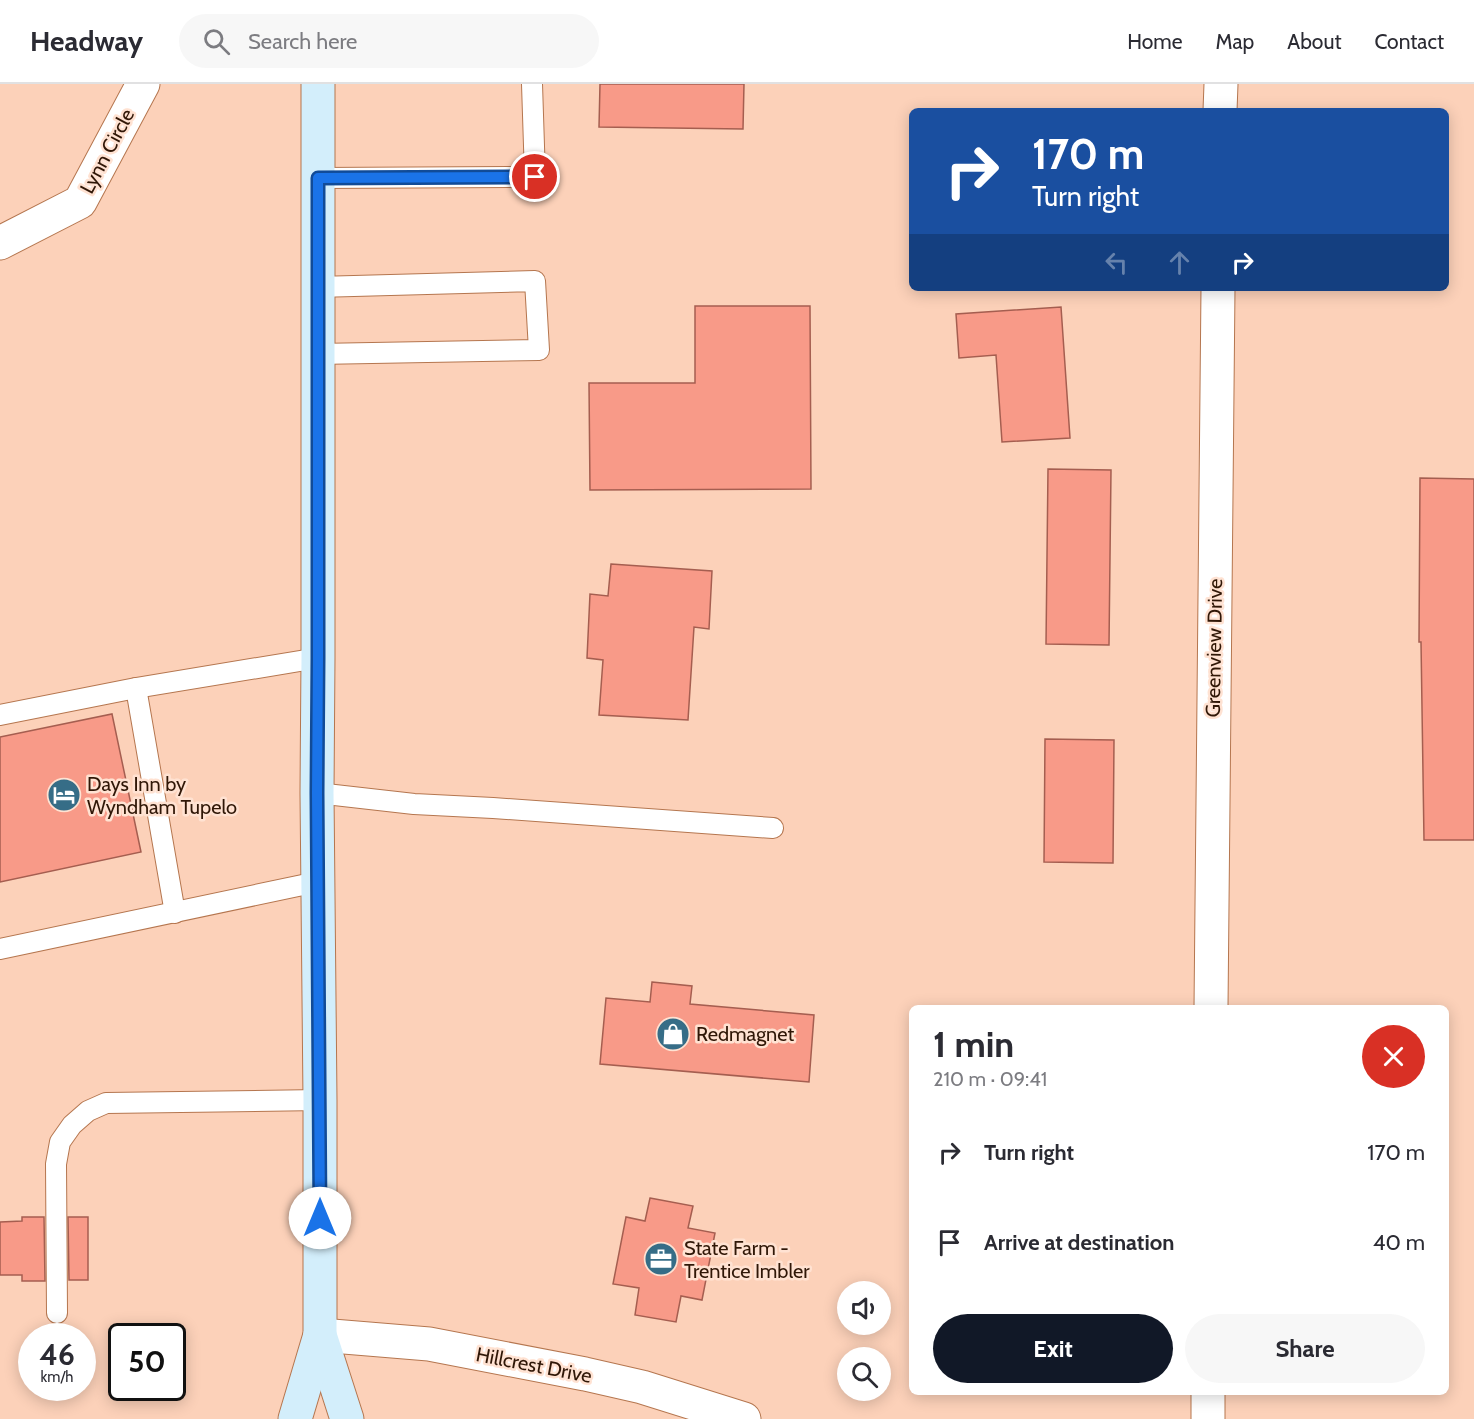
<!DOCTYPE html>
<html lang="en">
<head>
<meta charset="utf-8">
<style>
	:root { --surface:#fff; --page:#f7f7f7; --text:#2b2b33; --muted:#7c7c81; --line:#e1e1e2; --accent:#111827 }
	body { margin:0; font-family:Cabin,sans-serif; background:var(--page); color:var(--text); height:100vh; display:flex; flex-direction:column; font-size:22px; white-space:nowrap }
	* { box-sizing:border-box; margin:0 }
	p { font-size:20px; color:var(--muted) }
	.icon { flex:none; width:33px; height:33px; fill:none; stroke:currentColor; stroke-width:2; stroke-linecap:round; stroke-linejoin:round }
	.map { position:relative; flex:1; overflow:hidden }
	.side { position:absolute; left:909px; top:921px; width:540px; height:390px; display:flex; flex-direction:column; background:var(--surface); border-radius:9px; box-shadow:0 3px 15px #0003 }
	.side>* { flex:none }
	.guide { position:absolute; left:909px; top:24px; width:540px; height:183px; border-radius:9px; box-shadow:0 3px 15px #0003; background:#1a4fa0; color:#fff; overflow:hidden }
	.controls { position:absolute; left:837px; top:1197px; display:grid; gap:12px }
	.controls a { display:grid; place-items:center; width:54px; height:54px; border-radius:50%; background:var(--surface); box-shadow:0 3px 15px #0003; font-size:30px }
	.speed { position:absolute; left:18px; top:1239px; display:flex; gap:12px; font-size:30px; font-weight:700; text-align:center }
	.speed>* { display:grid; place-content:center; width:78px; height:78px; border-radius:50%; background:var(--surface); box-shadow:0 3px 15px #0003; line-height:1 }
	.speed small { font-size:15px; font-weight:400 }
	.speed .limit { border:3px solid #111; border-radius:9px; background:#fff; color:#111 }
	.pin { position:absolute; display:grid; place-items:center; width:51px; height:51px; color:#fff; margin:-26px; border:3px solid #fff; border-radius:50%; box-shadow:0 2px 6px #0007 }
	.me { position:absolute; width:66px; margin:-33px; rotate:0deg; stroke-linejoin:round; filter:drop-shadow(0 0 4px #0008) }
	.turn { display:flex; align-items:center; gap:21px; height:126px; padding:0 24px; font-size:27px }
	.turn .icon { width:78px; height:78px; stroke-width:2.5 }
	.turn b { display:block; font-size:42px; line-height:51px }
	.lanes { display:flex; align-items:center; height:57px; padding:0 24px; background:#0003; justify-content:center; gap:30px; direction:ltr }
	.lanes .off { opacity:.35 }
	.round { display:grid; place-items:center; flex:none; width:63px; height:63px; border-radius:32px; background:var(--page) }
	.overview { display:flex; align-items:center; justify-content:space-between; height:102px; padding:0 24px }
	h1 { font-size:36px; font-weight:700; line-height:45px }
	.action { display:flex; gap:12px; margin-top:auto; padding:12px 24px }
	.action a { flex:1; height:69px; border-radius:36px; background:var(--accent); color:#fff; font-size:24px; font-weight:700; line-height:69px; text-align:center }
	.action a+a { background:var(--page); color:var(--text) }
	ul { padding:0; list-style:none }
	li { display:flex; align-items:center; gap:18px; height:90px; padding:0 24px }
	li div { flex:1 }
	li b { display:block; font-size:22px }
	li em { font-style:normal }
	header { display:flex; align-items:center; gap:36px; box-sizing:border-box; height:84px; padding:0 30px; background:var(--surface); border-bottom:2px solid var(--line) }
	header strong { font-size:28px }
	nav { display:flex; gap:33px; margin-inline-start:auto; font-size:21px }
	.search { width:420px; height:54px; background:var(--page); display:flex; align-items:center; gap:15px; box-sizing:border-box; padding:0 21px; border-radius:33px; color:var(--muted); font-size:22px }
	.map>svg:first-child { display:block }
</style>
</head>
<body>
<header>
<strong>Headway</strong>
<div class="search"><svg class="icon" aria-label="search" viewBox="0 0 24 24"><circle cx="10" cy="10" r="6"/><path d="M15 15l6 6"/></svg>Search here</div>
<nav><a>Home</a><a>Map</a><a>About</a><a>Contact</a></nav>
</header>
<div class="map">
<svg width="1474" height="1335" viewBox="0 0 1474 1335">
	<rect width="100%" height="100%" fill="#fcd1b9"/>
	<!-- building -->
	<g fill="#f89a88" stroke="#a55e50" stroke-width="1.5">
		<polygon points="600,0 744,0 743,45 599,43"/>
		<polygon points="695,222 810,222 811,405 590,406 589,299 695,299"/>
		<polygon points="1061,223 1070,354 1002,358 996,271 959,274 956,230"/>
		<polygon points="1048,385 1111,386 1109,561 1046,560"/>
		<polygon points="1420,394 1474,395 1474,756 1424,756 1421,558 1419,558"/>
		<polygon points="611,480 712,487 709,545 694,543 688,636 599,631 603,576 587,574 590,510 608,512"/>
		<polygon points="112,630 141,768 0,798 0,653"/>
		<polygon points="1045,655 1114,656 1113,779 1044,778"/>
		<polygon points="652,898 692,902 690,920 814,931 809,998 600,980 606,914 650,918"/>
		<polygon points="650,1114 693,1122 688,1144 715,1149 702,1216 681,1212 676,1238 635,1231 639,1204 613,1200 626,1133 645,1137"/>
		<polygon points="22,1133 44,1133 45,1197 22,1197 22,1191 0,1191 0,1138 22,1137"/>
		<polygon points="68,1133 88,1133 88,1196 69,1196"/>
	</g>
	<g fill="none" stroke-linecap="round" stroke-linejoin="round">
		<defs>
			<g id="service">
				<polyline points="318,94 535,93 532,0"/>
				<polyline points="317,203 535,197 539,266 317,270"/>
				<polyline points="136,604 175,829"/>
				<polyline points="0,631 136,604 318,574"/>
				<polyline points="317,709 414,720 493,724 773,744"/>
				<polyline points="0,865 317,798"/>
				<polyline points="57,1229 56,1080 60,1058 72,1041 88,1027 106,1019 320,1016"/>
			</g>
			<g id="minor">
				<polyline points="1220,27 1221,0"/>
				<polyline points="0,159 80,118 143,0"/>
				<polyline points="1211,924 1218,204"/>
				<polyline points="320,1251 429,1260 585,1290 642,1303 744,1335"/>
				<polyline points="1208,1335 1208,1308"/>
			</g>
			<g id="secondary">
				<polyline points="320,1251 347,1335"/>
				<polyline points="295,1335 320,1251 320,1016 317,709 318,574 318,0"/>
			</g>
		</defs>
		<!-- service casing -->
		<use href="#service" stroke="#b5764f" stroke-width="22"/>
		<!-- minor casing -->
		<use href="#minor" stroke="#b5764f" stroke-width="35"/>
		<!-- secondary casing -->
		<use href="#secondary" stroke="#b5764f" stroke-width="35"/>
		<!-- service -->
		<use href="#service" stroke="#fff" stroke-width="20"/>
		<!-- minor -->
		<use href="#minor" stroke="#fff" stroke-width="33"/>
		<!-- secondary -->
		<use href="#secondary" stroke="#d3eefb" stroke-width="33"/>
	</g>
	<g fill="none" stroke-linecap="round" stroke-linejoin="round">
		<defs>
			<polyline id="route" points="320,1134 317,709 318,574 318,94 535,93"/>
		</defs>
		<!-- route casing -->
		<use href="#route" stroke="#114b97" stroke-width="15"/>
		<!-- route -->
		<use href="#route" stroke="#1a73e8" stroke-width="10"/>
	</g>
	<!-- icons -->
	<defs>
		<symbol id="hotel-disc" viewBox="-11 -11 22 22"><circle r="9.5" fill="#366d87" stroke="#ffe2d2"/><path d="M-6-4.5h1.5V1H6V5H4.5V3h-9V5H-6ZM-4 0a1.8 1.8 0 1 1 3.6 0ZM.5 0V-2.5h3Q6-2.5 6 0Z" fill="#fff"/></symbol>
		<symbol id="shop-disc" viewBox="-11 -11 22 22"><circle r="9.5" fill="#366d87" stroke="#ffe2d2"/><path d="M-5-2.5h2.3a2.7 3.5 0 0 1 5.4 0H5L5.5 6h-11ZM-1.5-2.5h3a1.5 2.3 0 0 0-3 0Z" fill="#fff"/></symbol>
		<symbol id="office-disc" viewBox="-11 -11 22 22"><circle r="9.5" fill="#366d87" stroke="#ffe2d2"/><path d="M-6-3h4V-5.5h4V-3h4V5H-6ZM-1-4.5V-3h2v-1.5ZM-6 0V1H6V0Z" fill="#fff"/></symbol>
	</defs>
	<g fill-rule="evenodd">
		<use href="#hotel-disc" x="45" y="692" width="38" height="38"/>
		<use href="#shop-disc" x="654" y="931" width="38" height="38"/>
		<use href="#office-disc" x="642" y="1156" width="38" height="38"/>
	</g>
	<g text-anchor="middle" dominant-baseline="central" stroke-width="5" stroke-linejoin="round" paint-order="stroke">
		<!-- street labels -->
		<g font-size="20" fill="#301707" stroke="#ffe2d2">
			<text transform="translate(107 67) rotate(-62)">Lynn Circle</text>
			<text transform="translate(1214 564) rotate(-89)">Greenview Drive</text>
			<text transform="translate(534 1281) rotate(11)">Hillcrest Drive</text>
		</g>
		<!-- poi labels -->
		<g font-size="20" fill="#301707" stroke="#ffe2d2" text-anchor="start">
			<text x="87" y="700">Days Inn by<tspan x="87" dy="23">Wyndham Tupelo</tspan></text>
			<text x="696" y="950">Redmagnet</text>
			<text x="684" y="1164">State Farm -<tspan x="684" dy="23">Trentice Imbler</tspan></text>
		</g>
	</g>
</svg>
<div class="controls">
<a><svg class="icon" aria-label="sound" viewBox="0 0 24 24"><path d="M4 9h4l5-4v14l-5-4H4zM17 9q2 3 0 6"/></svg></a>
<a><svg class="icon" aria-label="search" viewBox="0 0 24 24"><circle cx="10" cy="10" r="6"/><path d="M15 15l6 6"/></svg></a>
</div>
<div class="speed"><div>46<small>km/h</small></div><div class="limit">50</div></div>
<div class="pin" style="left:535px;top:93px;background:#d93025"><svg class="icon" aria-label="arrive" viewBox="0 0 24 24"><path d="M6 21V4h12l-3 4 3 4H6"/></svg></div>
<svg class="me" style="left:320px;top:1134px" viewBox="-20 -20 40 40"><circle r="19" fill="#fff"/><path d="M0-13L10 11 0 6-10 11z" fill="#1a73e8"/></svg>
<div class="guide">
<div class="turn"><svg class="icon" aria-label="right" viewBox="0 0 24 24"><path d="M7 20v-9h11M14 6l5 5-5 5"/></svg><div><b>170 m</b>Turn right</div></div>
<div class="lanes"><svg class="icon off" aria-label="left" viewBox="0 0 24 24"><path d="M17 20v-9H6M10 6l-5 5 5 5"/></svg><svg class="icon off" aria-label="ahead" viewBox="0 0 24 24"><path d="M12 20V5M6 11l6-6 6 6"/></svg><svg class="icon" aria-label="right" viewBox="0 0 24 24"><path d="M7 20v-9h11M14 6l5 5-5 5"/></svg></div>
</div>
<section class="side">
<div class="overview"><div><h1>1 min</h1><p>210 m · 09:41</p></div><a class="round" style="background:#d93025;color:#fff"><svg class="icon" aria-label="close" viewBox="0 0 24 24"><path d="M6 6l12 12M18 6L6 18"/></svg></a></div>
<ul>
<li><svg class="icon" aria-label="right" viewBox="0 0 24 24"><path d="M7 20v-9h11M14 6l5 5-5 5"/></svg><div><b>Turn right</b></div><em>170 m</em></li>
<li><svg class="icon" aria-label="arrive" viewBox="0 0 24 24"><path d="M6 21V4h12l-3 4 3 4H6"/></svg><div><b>Arrive at destination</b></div><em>40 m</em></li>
</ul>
<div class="action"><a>Exit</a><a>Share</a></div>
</section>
</div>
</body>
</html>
